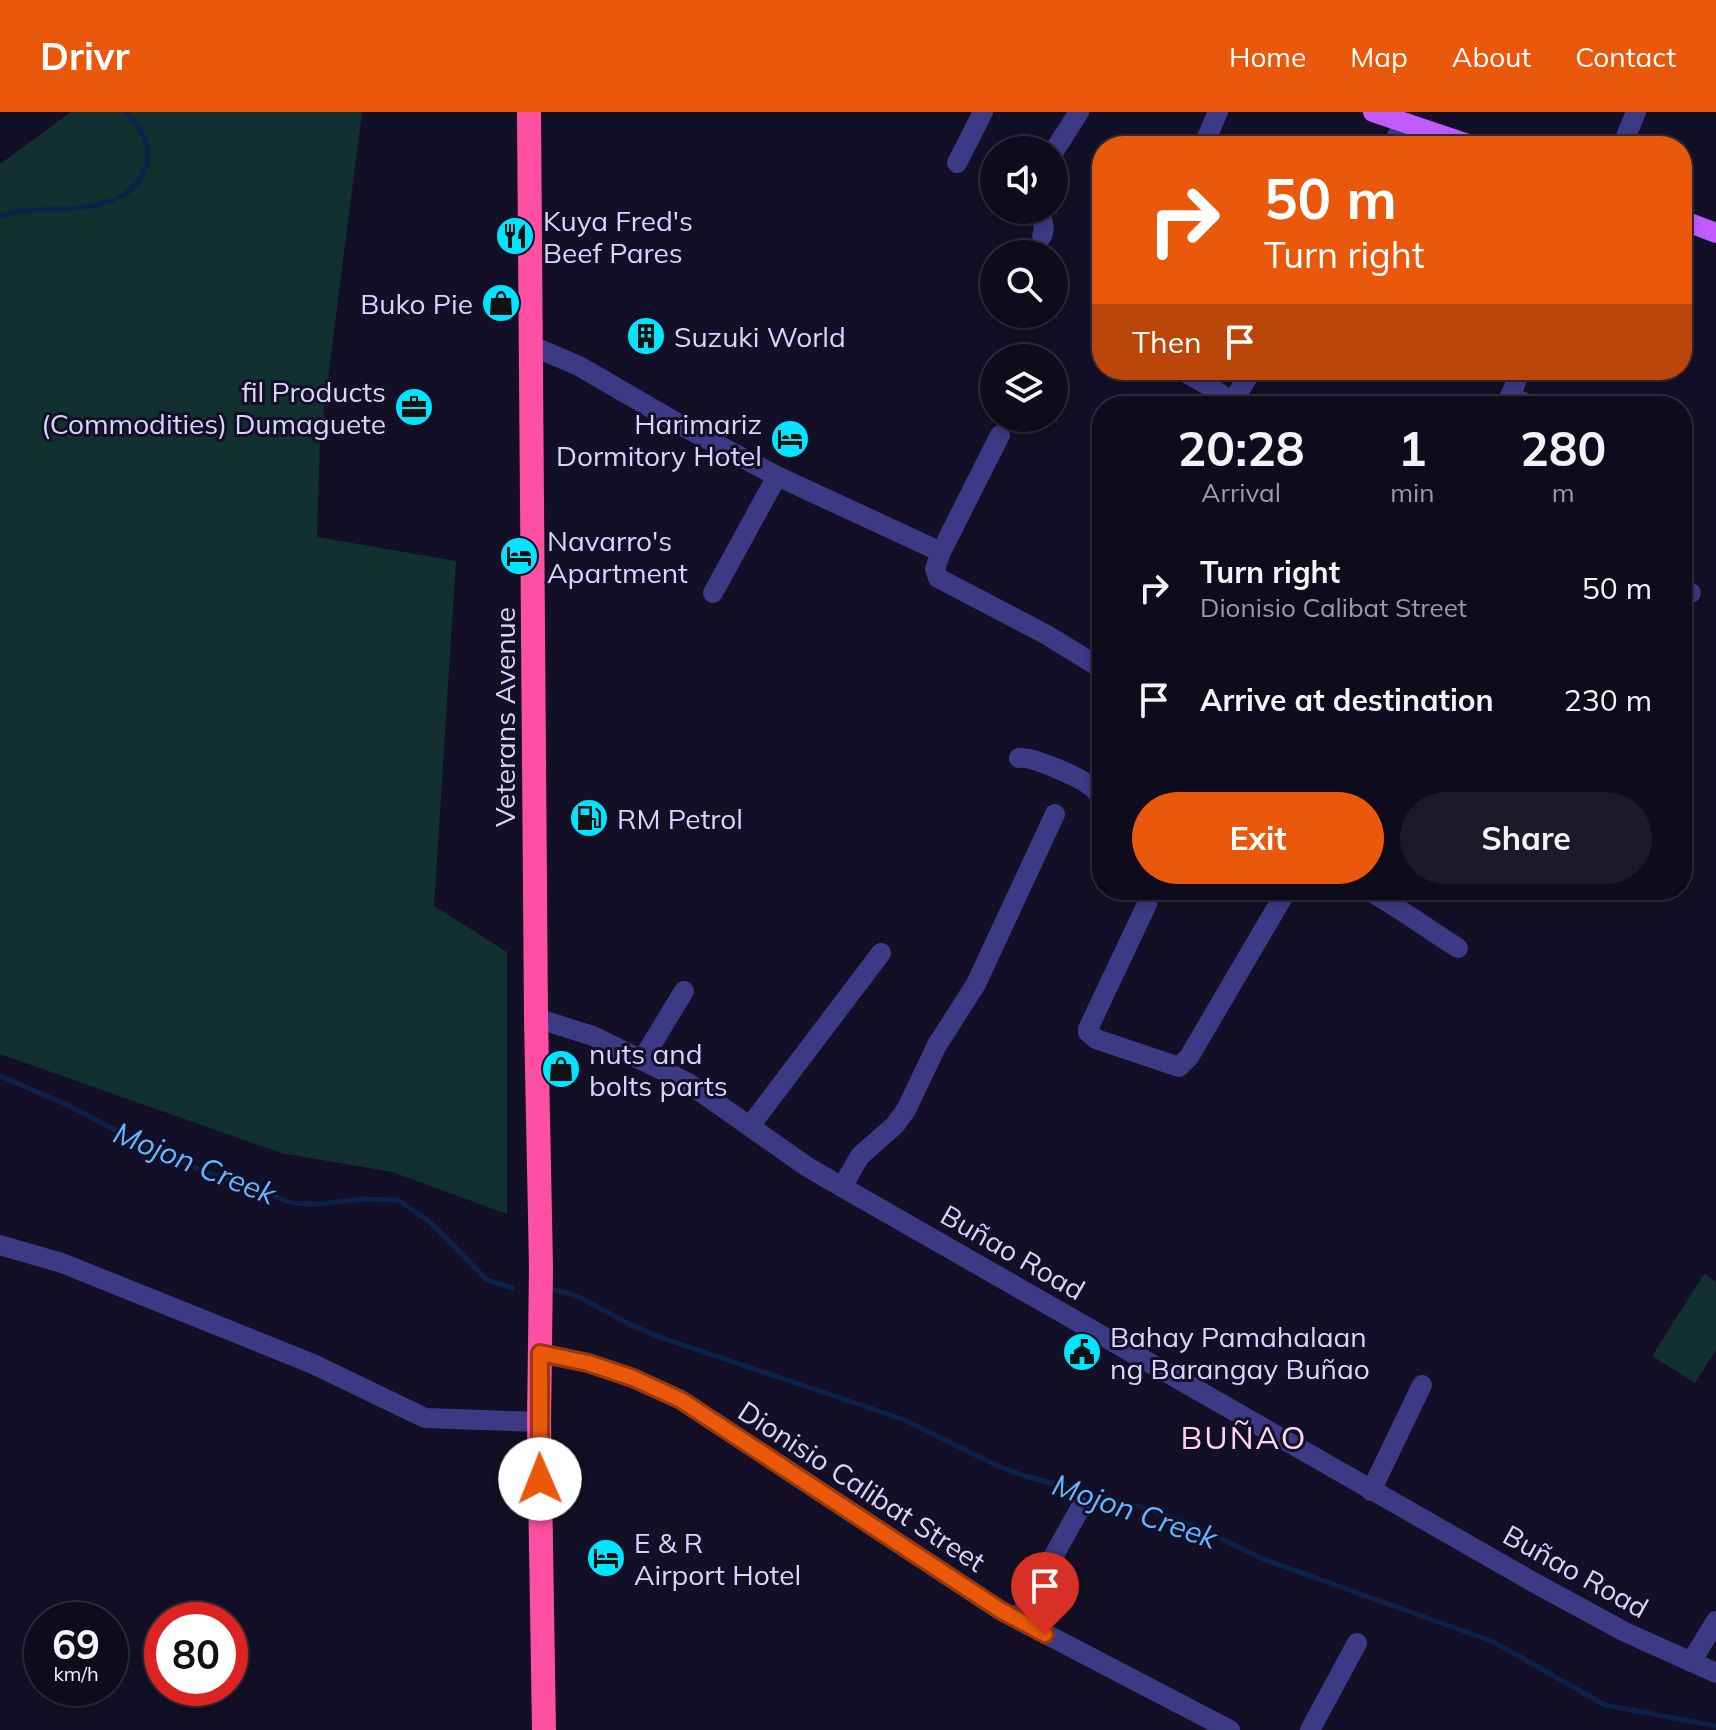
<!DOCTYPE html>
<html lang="en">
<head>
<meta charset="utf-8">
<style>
	:root { --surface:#0e0b1c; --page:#1c1929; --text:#f1f3f6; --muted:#9b9ba3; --line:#2e2b3b; --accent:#ea580c }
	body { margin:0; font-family:Mulish,sans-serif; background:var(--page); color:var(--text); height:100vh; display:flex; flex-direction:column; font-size:30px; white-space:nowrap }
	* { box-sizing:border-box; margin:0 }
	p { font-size:26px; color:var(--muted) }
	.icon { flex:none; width:44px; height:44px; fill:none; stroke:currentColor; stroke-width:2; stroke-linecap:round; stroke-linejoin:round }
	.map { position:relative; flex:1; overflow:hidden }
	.sheet { position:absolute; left:1092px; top:284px; width:600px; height:504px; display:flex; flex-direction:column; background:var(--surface); border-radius:32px; box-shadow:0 4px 12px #0003,0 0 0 2px var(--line) }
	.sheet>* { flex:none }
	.banner { position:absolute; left:1092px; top:24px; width:600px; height:244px; border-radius:32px; box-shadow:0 4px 12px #0003,0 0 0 2px var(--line); background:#ea580c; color:#fff; overflow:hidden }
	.controls { position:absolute; left:980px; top:24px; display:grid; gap:16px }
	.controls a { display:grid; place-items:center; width:88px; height:88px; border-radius:50%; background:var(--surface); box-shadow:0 4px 12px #0003,0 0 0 2px var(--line); font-size:40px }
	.speed { position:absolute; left:24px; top:1490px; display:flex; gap:16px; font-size:40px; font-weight:700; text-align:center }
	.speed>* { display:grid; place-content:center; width:104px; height:104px; border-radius:50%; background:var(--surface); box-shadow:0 4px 12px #0003,0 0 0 2px var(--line); line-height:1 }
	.speed small { font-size:20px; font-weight:400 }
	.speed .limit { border:12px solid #d22; background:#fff; color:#111 }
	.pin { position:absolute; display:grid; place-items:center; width:68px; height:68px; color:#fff; margin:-82px -34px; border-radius:50% 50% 50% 0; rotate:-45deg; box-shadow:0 0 8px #0007 }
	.pin .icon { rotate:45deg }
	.me { position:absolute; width:88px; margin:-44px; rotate:359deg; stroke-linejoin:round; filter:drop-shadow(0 0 6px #0008) }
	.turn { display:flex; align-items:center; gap:28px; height:168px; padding:0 40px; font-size:36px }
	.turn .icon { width:104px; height:104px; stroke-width:2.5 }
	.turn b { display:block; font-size:56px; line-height:68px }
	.then { display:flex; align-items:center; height:76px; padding:0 40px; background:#0003; gap:16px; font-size:30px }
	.eta { display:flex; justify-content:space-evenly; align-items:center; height:136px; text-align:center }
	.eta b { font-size:48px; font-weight:700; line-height:56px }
	.action { display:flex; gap:16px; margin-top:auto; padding:16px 40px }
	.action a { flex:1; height:92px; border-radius:48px; background:var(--accent); color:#fff; font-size:32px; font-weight:700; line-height:92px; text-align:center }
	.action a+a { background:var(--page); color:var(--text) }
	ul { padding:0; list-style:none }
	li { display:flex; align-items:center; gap:24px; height:112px; padding:0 40px }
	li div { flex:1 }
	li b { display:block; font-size:30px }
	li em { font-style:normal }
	header { display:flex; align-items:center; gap:48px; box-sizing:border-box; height:112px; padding:0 40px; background:var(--accent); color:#fff }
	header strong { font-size:38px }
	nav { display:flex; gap:44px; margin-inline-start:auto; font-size:28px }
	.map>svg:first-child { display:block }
</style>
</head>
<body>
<header>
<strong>Drivr</strong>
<nav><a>Home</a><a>Map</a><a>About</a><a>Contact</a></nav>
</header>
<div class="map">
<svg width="1716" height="1618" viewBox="0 0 1716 1618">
	<rect width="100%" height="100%" fill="#130f26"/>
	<!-- green -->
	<g fill="#12302f">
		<polygon points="71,0 362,0 320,329 317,425 456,449 434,794 507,840 507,1102 392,1060 281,1041 0,942 0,52"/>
		<polygon points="1704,1162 1716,1170 1716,1238 1695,1271 1652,1244"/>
	</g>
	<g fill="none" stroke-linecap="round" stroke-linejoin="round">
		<!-- stream -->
		<g stroke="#0c2248" stroke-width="5">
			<path d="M0,105C8,102 16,99 24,99C66,95 135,103 147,50C151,30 138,13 126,0"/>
			<polyline points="0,964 70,994 164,1044 292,1091 319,1092 364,1087 398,1088 430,1110 487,1168 512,1176"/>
			<path d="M554,1178C582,1183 594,1194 618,1206C635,1215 653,1223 671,1229L905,1308L1000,1355L1025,1364L1144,1396L1195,1414L1263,1447L1494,1530L1605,1593L1716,1614"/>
		</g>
		<!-- minor -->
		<g stroke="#3d3a85" stroke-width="20">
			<polyline points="1203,34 1218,0"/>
			<polyline points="1392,34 1404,11"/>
			<polyline points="1622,34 1636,0"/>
			<polyline points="1054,39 1079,0"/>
			<polyline points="957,51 983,0"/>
			<path d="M1031,98C1041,105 1047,111 1042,124"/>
			<polyline points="532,234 579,254 684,315 777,364 941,440 935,457 938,466 1047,523 1102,557"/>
			<polyline points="1181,258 1211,275 1237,294"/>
			<polyline points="1510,284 1531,294"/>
			<polyline points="1230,294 1252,258"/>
			<polyline points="1506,294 1521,258"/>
			<polyline points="941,440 1000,323"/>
			<polyline points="1682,477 1691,481"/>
			<polyline points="713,481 777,364"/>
			<path d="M1019,646C1032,644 1082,666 1093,676C1095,678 1100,684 1102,686"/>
			<path d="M1367,778C1399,795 1427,817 1458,836"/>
			<polyline points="1147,792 1088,917 1088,920 1096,927 1179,955 1189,945 1287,778"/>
			<polyline points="536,906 593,924 688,971 806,1054 842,1075 1533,1470 1625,1520 1716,1561"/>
			<polyline points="642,948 684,879"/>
			<polyline points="750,1014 881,841"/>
			<polyline points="842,1075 860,1044 895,1013 906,998 937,933 976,872 1055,702"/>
			<polyline points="0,1133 62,1151 313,1252 425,1306 539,1310"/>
			<polyline points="540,1241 588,1251 633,1266 681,1288 1000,1498 1230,1618"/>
			<polyline points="1371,1379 1422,1273"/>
			<polyline points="1018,1507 1081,1395"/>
			<polyline points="1691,1550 1716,1509"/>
			<polyline points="1310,1618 1357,1531"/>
		</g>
		<!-- major -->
		<g stroke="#c25bff" stroke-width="20">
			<polyline points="1373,0 1474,34"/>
			<polyline points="1682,108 1716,121"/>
		</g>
		<!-- highway -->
		<polyline stroke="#ff4fa3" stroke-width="24" points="529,0 536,906 541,1155 539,1310 544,1618"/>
	</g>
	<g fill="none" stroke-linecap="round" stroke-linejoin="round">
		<defs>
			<polyline id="route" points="540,1367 540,1241 588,1251 633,1266 681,1288 1000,1498 1045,1522"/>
		</defs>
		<!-- route casing -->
		<use href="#route" stroke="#983908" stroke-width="20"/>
		<!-- route -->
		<use href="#route" stroke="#ea580c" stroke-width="14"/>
	</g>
	<!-- icons -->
	<defs>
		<symbol id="restaurant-disc" viewBox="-11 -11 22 22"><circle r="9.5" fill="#00e5ff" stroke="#130f26"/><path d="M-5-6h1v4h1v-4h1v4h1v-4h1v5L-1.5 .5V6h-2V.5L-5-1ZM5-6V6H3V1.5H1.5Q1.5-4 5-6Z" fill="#111"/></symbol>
		<symbol id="shop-disc" viewBox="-11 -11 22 22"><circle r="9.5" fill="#00e5ff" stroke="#130f26"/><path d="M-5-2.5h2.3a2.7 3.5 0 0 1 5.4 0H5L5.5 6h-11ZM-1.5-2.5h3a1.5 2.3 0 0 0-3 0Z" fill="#111"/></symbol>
		<symbol id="building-disc" viewBox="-11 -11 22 22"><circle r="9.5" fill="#00e5ff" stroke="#130f26"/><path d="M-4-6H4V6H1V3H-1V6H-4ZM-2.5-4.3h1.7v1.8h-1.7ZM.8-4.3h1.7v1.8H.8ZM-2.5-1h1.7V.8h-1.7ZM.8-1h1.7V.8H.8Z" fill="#111"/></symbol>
		<symbol id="office-disc" viewBox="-11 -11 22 22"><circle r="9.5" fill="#00e5ff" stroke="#130f26"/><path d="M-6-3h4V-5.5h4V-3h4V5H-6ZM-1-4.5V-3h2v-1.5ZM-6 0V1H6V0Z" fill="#111"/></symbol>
		<symbol id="hotel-disc" viewBox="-11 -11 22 22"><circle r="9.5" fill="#00e5ff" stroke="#130f26"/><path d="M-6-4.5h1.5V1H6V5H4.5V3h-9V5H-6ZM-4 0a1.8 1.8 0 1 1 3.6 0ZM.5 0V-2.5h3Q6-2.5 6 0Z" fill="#111"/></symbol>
		<symbol id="fuel-disc" viewBox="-11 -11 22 22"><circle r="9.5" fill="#00e5ff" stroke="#130f26"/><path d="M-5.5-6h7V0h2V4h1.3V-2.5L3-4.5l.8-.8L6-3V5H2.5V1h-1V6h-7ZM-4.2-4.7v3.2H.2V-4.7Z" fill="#111"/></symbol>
		<symbol id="civic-disc" viewBox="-11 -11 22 22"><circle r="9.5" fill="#00e5ff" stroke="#130f26"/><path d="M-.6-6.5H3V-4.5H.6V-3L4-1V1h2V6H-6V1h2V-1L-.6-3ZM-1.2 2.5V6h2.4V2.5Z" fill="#111"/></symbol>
	</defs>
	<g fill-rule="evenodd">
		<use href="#restaurant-disc" x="493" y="102" width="44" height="44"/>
		<use href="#shop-disc" x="479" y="169" width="44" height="44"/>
		<use href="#building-disc" x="624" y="202" width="44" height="44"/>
		<use href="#office-disc" x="392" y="273" width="44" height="44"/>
		<use href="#hotel-disc" x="768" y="305" width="44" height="44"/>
		<use href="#hotel-disc" x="497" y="422" width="44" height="44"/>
		<use href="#fuel-disc" x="567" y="684" width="44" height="44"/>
		<use href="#shop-disc" x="539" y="935" width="44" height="44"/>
		<use href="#civic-disc" x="1060" y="1218" width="44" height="44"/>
		<use href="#hotel-disc" x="584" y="1424" width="44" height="44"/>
	</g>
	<g text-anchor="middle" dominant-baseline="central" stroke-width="6" stroke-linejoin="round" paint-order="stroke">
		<!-- poi labels -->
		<g font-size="28" fill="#d9d4ff" stroke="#130f26" text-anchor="start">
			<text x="543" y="108">Kuya Fred's<tspan x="543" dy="32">Beef Pares</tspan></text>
			<text x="473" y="191" text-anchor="end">Buko Pie</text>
			<text x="674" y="224">Suzuki World</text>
			<text x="386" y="279" text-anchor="end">fil Products<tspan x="386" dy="32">(Commodities) Dumaguete</tspan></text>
			<text x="762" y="311" text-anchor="end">Harimariz<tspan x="762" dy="32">Dormitory Hotel</tspan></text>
			<text x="547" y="428">Navarro's<tspan x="547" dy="32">Apartment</tspan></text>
			<text x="617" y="706">RM Petrol</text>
			<text x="589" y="941">nuts and<tspan x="589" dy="32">bolts parts</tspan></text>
			<text x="1110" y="1224">Bahay Pamahalaan<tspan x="1110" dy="32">ng Barangay Buñao</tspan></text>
			<text x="634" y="1430">E &amp; R<tspan x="634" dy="32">Airport Hotel</tspan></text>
		</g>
		<!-- street labels -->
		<g font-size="28" fill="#d9d4ff" stroke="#130f26">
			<text transform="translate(504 605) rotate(-90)">Veterans Avenue</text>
			<text transform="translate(1013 1140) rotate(30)">Buñao Road</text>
			<text transform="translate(862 1374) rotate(33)">Dionisio Calibat Street</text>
			<text transform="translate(1576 1459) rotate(29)">Buñao Road</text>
		</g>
		<!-- water labels -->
		<g font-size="30" font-style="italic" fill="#62b6ff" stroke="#130f26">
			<text transform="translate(195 1051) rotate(22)">Mojon Creek</text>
			<text transform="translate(1135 1399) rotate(19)">Mojon Creek</text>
		</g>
		<!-- quarter labels -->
		<g font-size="32" letter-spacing="2" fill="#ffd6f0" stroke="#130f26">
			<text x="1244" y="1325">BUÑAO</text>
		</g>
	</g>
</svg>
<div class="controls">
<a><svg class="icon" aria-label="sound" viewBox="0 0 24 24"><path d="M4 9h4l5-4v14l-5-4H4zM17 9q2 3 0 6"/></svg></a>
<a><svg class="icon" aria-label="search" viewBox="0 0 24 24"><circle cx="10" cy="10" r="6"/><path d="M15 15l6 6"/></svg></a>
<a><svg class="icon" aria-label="layers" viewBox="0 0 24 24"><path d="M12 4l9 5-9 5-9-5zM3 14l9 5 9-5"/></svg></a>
</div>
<div class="speed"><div>69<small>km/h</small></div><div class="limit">80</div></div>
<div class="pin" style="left:1045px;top:1522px;background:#d93025"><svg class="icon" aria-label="arrive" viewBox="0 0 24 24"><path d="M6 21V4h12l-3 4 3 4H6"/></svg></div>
<svg class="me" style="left:540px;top:1367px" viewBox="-20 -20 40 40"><circle r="19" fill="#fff"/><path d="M0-13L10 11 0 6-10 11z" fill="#ea580c"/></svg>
<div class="banner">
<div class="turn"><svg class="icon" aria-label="right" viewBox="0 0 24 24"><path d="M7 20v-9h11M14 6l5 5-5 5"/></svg><div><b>50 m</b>Turn right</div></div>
<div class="then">Then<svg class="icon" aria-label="arrive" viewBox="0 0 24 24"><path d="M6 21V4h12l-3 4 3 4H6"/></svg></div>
</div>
<section class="sheet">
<div class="eta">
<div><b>20:28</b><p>Arrival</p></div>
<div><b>1</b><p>min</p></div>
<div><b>280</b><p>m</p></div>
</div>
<ul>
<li><svg class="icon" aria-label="right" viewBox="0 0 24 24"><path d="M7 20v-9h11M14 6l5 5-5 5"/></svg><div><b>Turn right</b><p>Dionisio Calibat Street</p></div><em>50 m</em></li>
<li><svg class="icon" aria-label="arrive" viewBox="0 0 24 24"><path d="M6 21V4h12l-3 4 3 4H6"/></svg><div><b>Arrive at destination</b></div><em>230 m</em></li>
</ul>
<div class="action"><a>Exit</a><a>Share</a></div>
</section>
</div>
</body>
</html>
